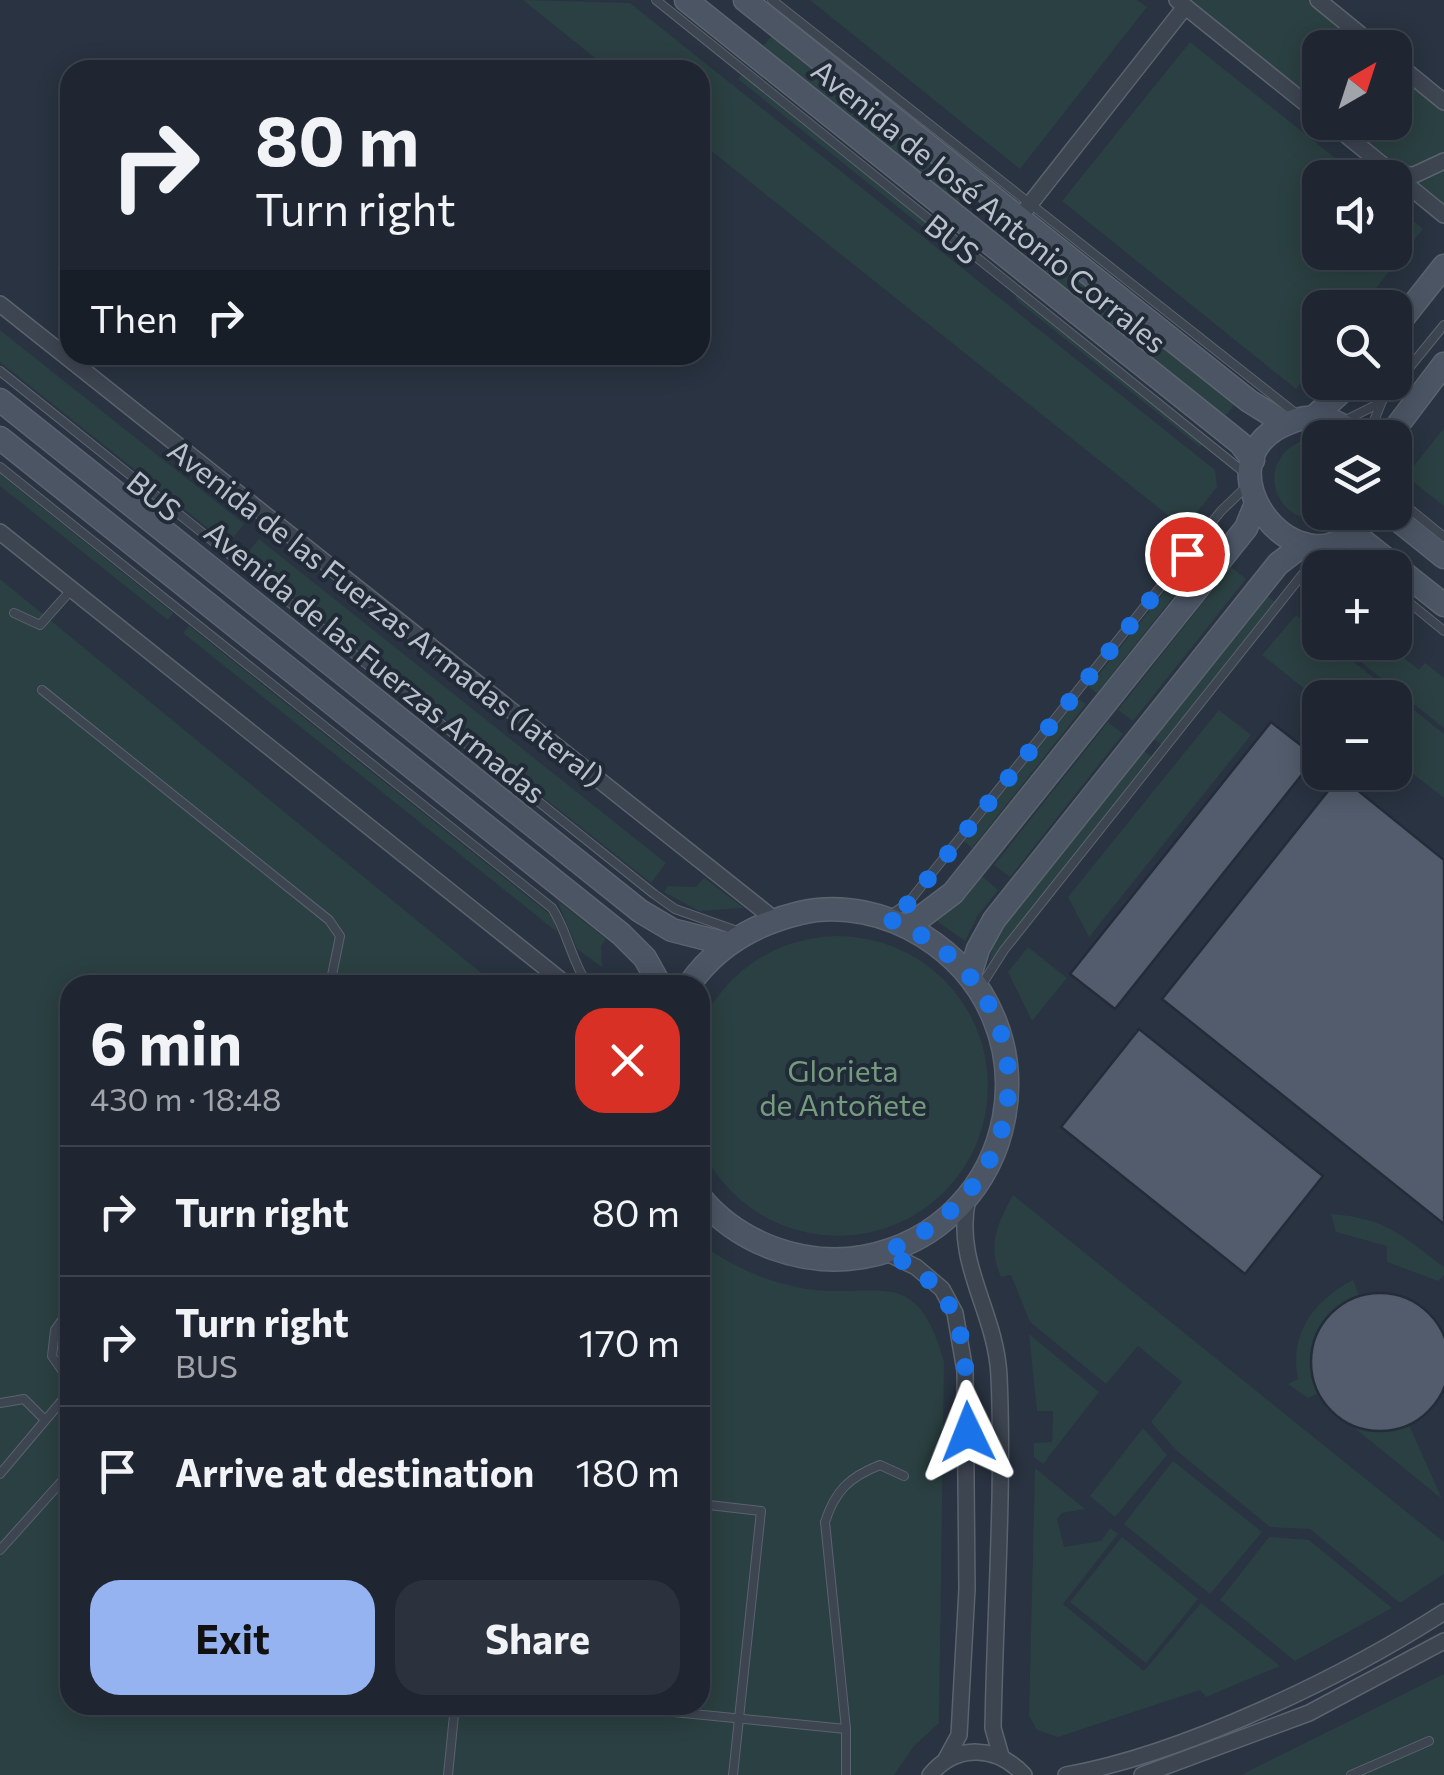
<!DOCTYPE html>
<html lang="en">
<head>
<meta charset="utf-8">
<style>
	:root { --surface:#1f2631; --page:#2c323d; --text:#f1f3f6; --muted:#a1a5ab; --line:#3c434d; --accent:#95b2f1 }
	body { margin:0; font-family:Commissioner,sans-serif; background:var(--page); color:var(--text); height:100vh; display:flex; flex-direction:column; font-size:38px; white-space:nowrap }
	* { box-sizing:border-box; margin:0 }
	p { font-size:32px; color:var(--muted) }
	.icon { flex:none; width:55px; height:55px; fill:none; stroke:currentColor; stroke-width:2; stroke-linecap:round; stroke-linejoin:round }
	.map { position:relative; flex:1; overflow:hidden }
	.details { position:absolute; left:60px; top:975px; width:650px; height:740px; display:flex; flex-direction:column; background:var(--surface); border-radius:30px; box-shadow:0 5px 25px #0003,0 0 0 2px var(--line) }
	.details>* { flex:none }
	.guide { position:absolute; left:60px; top:60px; width:650px; height:305px; border-radius:30px; box-shadow:0 5px 25px #0003,0 0 0 2px var(--line); background:#1f2631; color:var(--text); overflow:hidden }
	.needle { width:65px; rotate:39deg }
	.fabs { position:absolute; left:1302px; top:30px; display:grid; gap:20px }
	.fabs a { display:grid; place-items:center; width:110px; height:110px; border-radius:20px; background:var(--surface); box-shadow:0 5px 25px #0003,0 0 0 2px var(--line); font-size:50px }
	.pin { position:absolute; display:grid; place-items:center; width:85px; height:85px; color:#fff; margin:-42px; border:5px solid #fff; border-radius:50%; box-shadow:0 2px 10px #0007 }
	.me { position:absolute; width:110px; margin:-55px; rotate:358deg; stroke-linejoin:round; filter:drop-shadow(0 0 8px #0008) }
	.turn { display:flex; align-items:center; gap:35px; height:210px; padding:0 30px; font-size:45px }
	.turn .icon { width:130px; height:130px; stroke-width:2.5 }
	.turn b { display:block; font-size:70px; line-height:85px }
	.then { display:flex; align-items:center; height:95px; padding:0 30px; background:#0003; gap:20px; font-size:38px }
	.round { display:grid; place-items:center; flex:none; width:105px; height:105px; border-radius:30px; background:var(--page) }
	.head { display:flex; align-items:center; justify-content:space-between; height:170px; padding:0 30px }
	h1 { font-size:60px; font-weight:700; line-height:75px }
	.cta { display:flex; gap:20px; margin-top:auto; padding:20px 30px }
	.cta a { flex:1; height:115px; border-radius:30px; background:var(--accent); color:#111; font-size:40px; font-weight:700; line-height:115px; text-align:center }
	.cta a+a { background:var(--page); color:var(--text) }
	ul { padding:0; list-style:none }
	li { display:flex; align-items:center; gap:30px; height:130px; padding:0 30px; border-top:2px solid var(--line) }
	li div { flex:1 }
	li b { display:block; font-size:38px }
	li em { font-style:normal }
	.map>svg:first-child { display:block }
</style>
</head>
<body>
<div class="map">
<svg width="1444" height="1775" viewBox="0 0 1444 1775">
	<rect width="100%" height="100%" fill="#293341"/>
	<!-- green -->
	<g fill="#2b4042">
		<polygon points="523,0 630,3 1215,470 1217,487 1184,528 700,142 700,70 610,70"/>
		<polygon points="810,0 1137,0 1147,7 1020,169"/>
		<polygon points="1188,0 1309,0 1369,47 1320,48 1320,105"/>
		<polygon points="773,34 968,190 957,205 761,49"/>
		<polygon points="1190,42 1359,177 1320,178 1320,252 1395,252 1395,206 1423,229 1361,307 1320,308 1320,359 1296,389 1062,201"/>
		<polygon points="1395,69 1444,108 1444,205 1341,123 1395,122"/>
		<polygon points="742,74 938,231 934,236 738,79"/>
		<polygon points="1050,256 1235,404 1223,419 1038,271"/>
		<polygon points="1017,295 1203,443 1200,447 1015,299"/>
		<polygon points="0,330 244,524 228,544 0,362"/>
		<polygon points="1444,428 1444,506 1406,476"/>
		<path d="M1311,438L1320,439V512L1337,513C1277,541 1245,455 1311,438Z"/>
		<polygon points="0,474 173,613 168,620 0,486"/>
		<polygon points="259,539 666,863 651,883 243,558"/>
		<polygon points="1203,543 1211,549 1097,693 1089,687"/>
		<polygon points="1231,567 1246,579 1133,721 1118,710"/>
		<path d="M0,579L496,985H70V1705H700V1244C733,1266 767,1283 807,1289C882,1299 916,1264 944,1361L939,1723L914,1746L894,1775H0Z"/>
		<polygon points="1267,596 1275,602 1162,745 1154,739"/>
		<polygon points="1296,615 1320,634 1320,642 1330,643 1444,734 1444,798 1395,760 1395,698 1320,701 1262,655"/>
		<polygon points="189,626 553,917 557,932 183,633"/>
		<polygon points="1337,643 1385,643 1419,670 1425,663 1444,678 1444,728"/>
		<polygon points="1077,698 1086,704 972,848 964,841"/>
		<polygon points="1219,710 1251,735 1089,937 1068,897"/>
		<polygon points="1108,722 1123,734 1010,877 994,865"/>
		<polygon points="1144,751 1152,757 988,964 996,937"/>
		<polygon points="982,876 998,890 978,915 965,941 937,921 961,902"/>
		<polygon points="704,878 744,908 699,911 664,892 668,886 696,887"/>
		<polygon points="557,900 606,939 601,946 602,967 577,949"/>
		<circle cx="838" cy="1086" r="150"/>
		<polygon points="1028,947 1067,978 1032,1021 1008,972"/>
		<path d="M1013,1195L1444,1542V1574L1400,1603L1310,1529L1270,1527L1177,1451L1151,1422L1182,1382L1138,1346L1106,1384L1030,1322L1011,1275L1001,1277C987,1246 997,1224 1013,1195Z"/>
		<path d="M1331,1214C1386,1218 1401,1235 1444,1267V1275L1438,1281L1387,1262V1246L1336,1232Z"/>
		<path d="M1353,1280L1359,1296C1316,1312 1306,1353 1319,1393L1308,1398L1288,1384L1298,1379C1289,1332 1314,1301 1353,1280Z"/>
		<polygon points="1029,1334 1099,1392 1043,1464 1034,1457 1034,1443 1052,1442 1053,1411 1037,1411"/>
		<polygon points="1351,1425 1373,1431 1409,1425 1442,1499"/>
		<polygon points="1143,1428 1167,1455 1115,1517 1090,1496"/>
		<polygon points="1173,1461 1262,1532 1210,1594 1124,1524"/>
		<polygon points="1035,1468 1085,1509 1062,1513 1057,1519 1064,1547 1101,1541 1110,1528 1118,1534 1063,1604 1144,1671 1201,1603 1280,1666 1206,1697 1200,1690 1058,1737 1037,1730 1029,1716"/>
		<polygon points="1122,1537 1198,1599 1146,1663 1070,1602"/>
		<polygon points="1269,1537 1309,1540 1392,1608 1295,1661 1220,1600"/>
		<polygon points="1444,1674 1444,1775 1241,1775"/>
	</g>
	<!-- building -->
	<g fill="#525c6c" stroke="#242c39" stroke-width="2.5">
		<polygon points="1271,722 1316,757 1115,1009 1070,974"/>
		<polygon points="1340,776 1444,860 1444,1224 1162,999"/>
		<polygon points="1139,1029 1323,1176 1245,1274 1061,1127"/>
		<circle cx="1380" cy="1362" r="69"/>
	</g>
	<g fill="none" stroke-linecap="round" stroke-linejoin="round">
		<defs>
			<g id="lane">
				<polyline points="656,0 1245,473"/>
				<polyline points="772,0 1299,416"/>
				<polyline points="0,371 654,894 675,909 740,932"/>
				<polyline points="1346,420 1378,404"/>
				<polyline points="1367,438 1382,401 1444,325"/>
				<path d="M0,467L552,908C568,932 571,961 588,985"/>
				<polyline points="1395,497 1444,537"/>
				<polyline points="1336,544 1365,568"/>
				<polyline points="1395,591 1444,631"/>
				<polyline points="14,613 40,625 72,589"/>
				<polyline points="42,690 329,920 340,936 330,985"/>
				<polyline points="889,916 908,903 1221,511 1247,486"/>
				<polyline points="979,989 1004,950 1321,551"/>
				<polyline points="70,1309 55,1330 52,1356 70,1382"/>
				<polyline points="0,1403 24,1399 44,1419"/>
				<polyline points="0,1474 70,1391"/>
				<polyline points="700,1504 761,1511 733,1775"/>
				<polyline points="0,1550 70,1472"/>
				<polyline points="603,1705 846,1729"/>
				<polyline points="448,1775 455,1705"/>
				<path d="M846,1775V1729L825,1522C835,1491 849,1477 880,1465L904,1476"/>
				<polyline points="1351,1775 1429,1741"/>
			</g>
			<g id="street">
				<polyline points="1177,0 1320,115"/>
				<polyline points="1318,0 1377,48"/>
				<polyline points="1395,62 1444,102"/>
				<polyline points="1330,122 1444,215"/>
				<polyline points="1395,174 1414,175 1444,161"/>
				<polyline points="1019,218 1185,7"/>
				<polyline points="0,304 774,919"/>
				<polyline points="0,532 567,985"/>
				<path d="M968,1198C953,1263 996,1311 999,1376C1004,1492 995,1611 993,1728L1001,1756"/>
				<polyline points="885,1252 916,1267 942,1289 955,1313 965,1371 967,1589 959,1735 946,1759"/>
				<path d="M930,1775C957,1743 997,1746 1024,1775"/>
				<path d="M1066,1775C1184,1754 1343,1677 1444,1612"/>
				<polyline points="1142,1775 1309,1713 1444,1641"/>
			</g>
			<g id="secondary">
				<polyline points="686,0 1240,443 1253,460"/>
				<polyline points="745,0 1249,401 1286,424"/>
				<polyline points="1395,328 1444,266"/>
				<polyline points="0,400 640,911 672,930 727,944"/>
				<polyline points="1314,417 1352,382"/>
				<polyline points="0,438 621,934 645,958 660,985"/>
				<path d="M1359,438C1342,421 1319,413 1296,420C1181,457 1309,615 1368,512"/>
				<polyline points="1388,438 1444,364"/>
				<polyline points="1388,512 1444,557"/>
				<polyline points="1349,535 1362,540 1444,605"/>
				<polyline points="908,927 953,893 1246,528 1255,506"/>
				<polyline points="970,975 978,949 994,920 1278,564 1304,544"/>
				<path d="M689,985C716,946 754,924 800,913C842,903 888,914 923,936C1060,1021 1022,1228 863,1257C803,1267 739,1244 700,1197"/>
			</g>
		</defs>
		<!-- lane casing -->
		<use href="#lane" stroke="#5b636f" stroke-width="10"/>
		<!-- street casing -->
		<use href="#street" stroke="#5b636f" stroke-width="18"/>
		<!-- secondary casing -->
		<use href="#secondary" stroke="#5b636f" stroke-width="25"/>
		<!-- lane -->
		<use href="#lane" stroke="#3d4551" stroke-width="8"/>
		<!-- street -->
		<use href="#street" stroke="#3d4551" stroke-width="15"/>
		<!-- secondary -->
		<use href="#secondary" stroke="#4b5564" stroke-width="22"/>
	</g>
	<g fill="none" stroke-linecap="round" stroke-linejoin="round">
		<!-- route -->
		<path stroke="#1a73e8" stroke-width="18" stroke-dasharray="0 32.4" d="M968,1432C964,1346 972,1293 885,1252C1047,1185 1052,983 886,918L908,904L1187,554"/>
	</g>
	<g text-anchor="middle" dominant-baseline="central" stroke-width="8" stroke-linejoin="round" paint-order="stroke">
		<!-- street labels -->
		<g font-size="30" fill="#bac1cb" stroke="#212a37">
			<text transform="translate(990 205) rotate(39)">Avenida de José Antonio Corrales</text>
			<text transform="translate(953 238) rotate(39)">BUS</text>
			<text transform="translate(155 495) rotate(39)">BUS</text>
			<text transform="translate(387 612) rotate(38)">Avenida de las Fuerzas Armadas (lateral)</text>
			<text transform="translate(376 661) rotate(39)">Avenida de las Fuerzas Armadas</text>
		</g>
		<!-- park labels -->
		<g font-size="30" fill="#739b7c" stroke="#212a37">
			<text x="843" y="1069">Glorieta<tspan x="843" dy="34">de Antoñete</tspan></text>
		</g>
	</g>
</svg>
<div class="fabs">
<a><svg class="needle" viewBox="-14 -14 28 28"><path d="M0-13l5 13h-10z" fill="#e53935"/><path d="M0 13l5-13h-10z" fill="#a1a5ab"/></svg></a>
<a><svg class="icon" aria-label="sound" viewBox="0 0 24 24"><path d="M4 9h4l5-4v14l-5-4H4zM17 9q2 3 0 6"/></svg></a>
<a><svg class="icon" aria-label="search" viewBox="0 0 24 24"><circle cx="10" cy="10" r="6"/><path d="M15 15l6 6"/></svg></a>
<a><svg class="icon" aria-label="layers" viewBox="0 0 24 24"><path d="M12 4l9 5-9 5-9-5zM3 14l9 5 9-5"/></svg></a>
<a>+</a>
<a>−</a>
</div>
<div class="pin" style="left:1187px;top:554px;background:#d93025"><svg class="icon" aria-label="arrive" viewBox="0 0 24 24"><path d="M6 21V4h12l-3 4 3 4H6"/></svg></div>
<svg class="me" style="left:968px;top:1432px" viewBox="-20 -20 40 40"><path d="M0-17L14 15 0 8-14 15z" fill="#1a73e8" stroke="#fff" stroke-width="4"/></svg>
<div class="guide">
<div class="turn"><svg class="icon" aria-label="right" viewBox="0 0 24 24"><path d="M7 20v-9h11M14 6l5 5-5 5"/></svg><div><b>80 m</b>Turn right</div></div>
<div class="then">Then<svg class="icon" aria-label="right" viewBox="0 0 24 24"><path d="M7 20v-9h11M14 6l5 5-5 5"/></svg></div>
</div>
<section class="details">
<div class="head"><div><h1>6 min</h1><p>430 m · 18:48</p></div><a class="round" style="background:#d93025;color:#fff"><svg class="icon" aria-label="close" viewBox="0 0 24 24"><path d="M6 6l12 12M18 6L6 18"/></svg></a></div>
<ul>
<li><svg class="icon" aria-label="right" viewBox="0 0 24 24"><path d="M7 20v-9h11M14 6l5 5-5 5"/></svg><div><b>Turn right</b></div><em>80 m</em></li>
<li><svg class="icon" aria-label="right" viewBox="0 0 24 24"><path d="M7 20v-9h11M14 6l5 5-5 5"/></svg><div><b>Turn right</b><p>BUS</p></div><em>170 m</em></li>
<li><svg class="icon" aria-label="arrive" viewBox="0 0 24 24"><path d="M6 21V4h12l-3 4 3 4H6"/></svg><div><b>Arrive at destination</b></div><em>180 m</em></li>
</ul>
<div class="cta"><a>Exit</a><a>Share</a></div>
</section>
</div>
</body>
</html>
